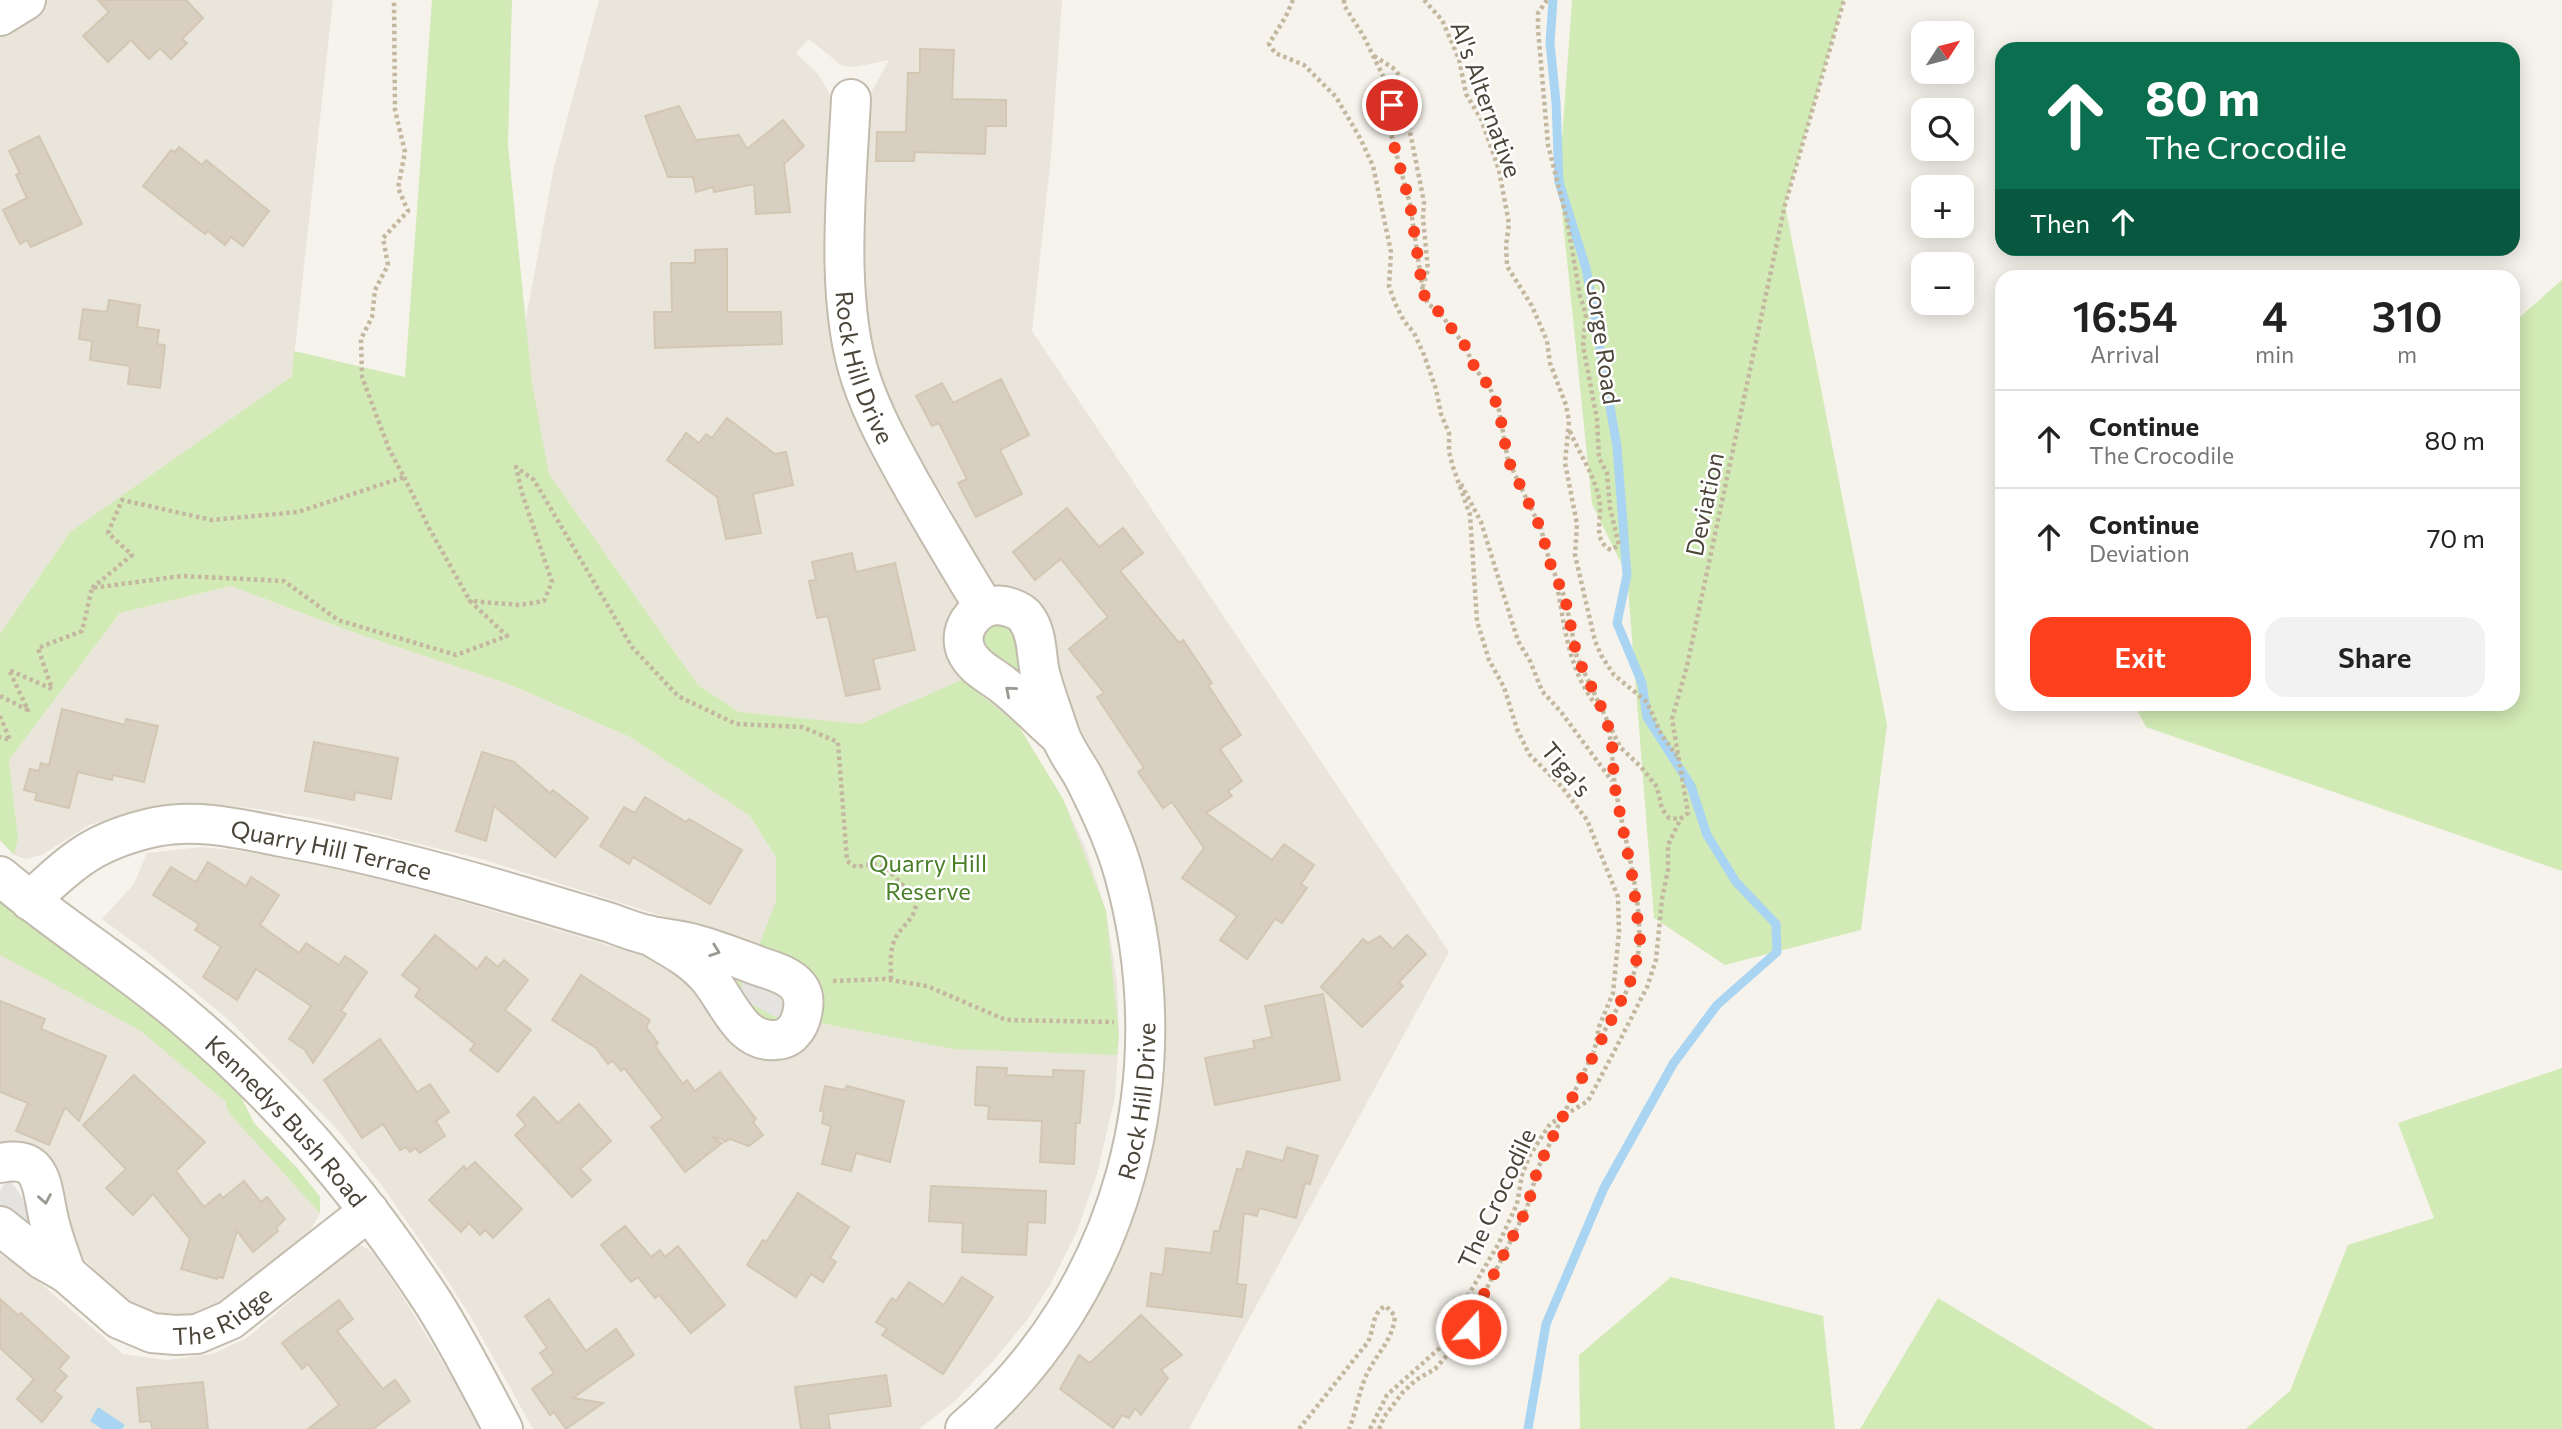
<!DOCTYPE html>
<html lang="en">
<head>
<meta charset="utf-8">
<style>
	:root { --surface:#fff; --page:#f2f2f2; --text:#222; --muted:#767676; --line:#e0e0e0; --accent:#fc3f1d }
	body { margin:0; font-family:Commissioner,sans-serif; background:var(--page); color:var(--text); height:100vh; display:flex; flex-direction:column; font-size:26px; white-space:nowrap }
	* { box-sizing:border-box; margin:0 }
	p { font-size:23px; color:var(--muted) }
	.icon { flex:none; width:38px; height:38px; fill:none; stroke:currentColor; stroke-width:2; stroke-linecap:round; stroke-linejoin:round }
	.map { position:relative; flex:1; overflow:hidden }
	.sheet { position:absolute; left:1995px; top:270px; width:525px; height:441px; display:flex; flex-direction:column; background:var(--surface); border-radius:21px; box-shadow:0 4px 18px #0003 }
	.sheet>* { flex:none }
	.banner { position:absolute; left:1995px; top:42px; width:525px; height:214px; border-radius:21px; box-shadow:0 4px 18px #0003; background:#0b6e4f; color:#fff; overflow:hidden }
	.needle { width:46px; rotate:54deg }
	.controls { position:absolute; left:1911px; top:21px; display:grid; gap:14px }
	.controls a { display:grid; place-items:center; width:63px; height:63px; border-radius:14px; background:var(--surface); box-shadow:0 4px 18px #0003; font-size:35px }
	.pin { position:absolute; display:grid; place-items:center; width:60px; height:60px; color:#fff; margin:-30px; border:4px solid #fff; border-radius:50%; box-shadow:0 2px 7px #0007 }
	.me { position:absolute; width:77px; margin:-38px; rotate:20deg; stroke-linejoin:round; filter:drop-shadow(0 0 5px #0008) }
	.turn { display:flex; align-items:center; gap:24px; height:147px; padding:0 35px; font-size:32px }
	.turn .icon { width:91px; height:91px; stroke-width:2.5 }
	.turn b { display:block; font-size:49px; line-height:60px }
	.then { display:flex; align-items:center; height:66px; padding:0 35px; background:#0003; gap:14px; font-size:26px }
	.eta { display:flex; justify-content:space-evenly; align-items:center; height:119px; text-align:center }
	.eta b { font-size:42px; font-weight:600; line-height:49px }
	.action { display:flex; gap:14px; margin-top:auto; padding:14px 35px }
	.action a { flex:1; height:80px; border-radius:21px; background:var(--accent); color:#fff; font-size:28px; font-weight:600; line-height:80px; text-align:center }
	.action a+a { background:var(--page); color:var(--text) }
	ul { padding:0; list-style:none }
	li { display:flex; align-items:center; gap:21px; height:98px; padding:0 35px; border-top:2px solid var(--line) }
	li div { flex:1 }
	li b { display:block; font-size:26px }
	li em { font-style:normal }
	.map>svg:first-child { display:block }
</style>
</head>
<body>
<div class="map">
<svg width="2562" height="1429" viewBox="0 0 2562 1429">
	<rect width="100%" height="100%" fill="#f6f3ec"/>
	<!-- residential -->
	<g fill="#eae5da">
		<polygon points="41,0 333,0 292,376 70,532 0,634 0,24"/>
		<polygon points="599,0 1062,0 1051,156 1032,331 1449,952 1189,1429 993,1429 1041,1377 1097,1296 1114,1262 1134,1216 1145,1181 1160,1107 1166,1034 1165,993 1154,917 1142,867 997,592 954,521 951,509 913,448 892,403 884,392 862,319 867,308 865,246 856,232 858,217 866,204 869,138 861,122 864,105 889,60 855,67 842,66 809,39 796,53 818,74 831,96 837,120 833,279 961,600 952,629 962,680 995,703 1018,725 1063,799 1086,849 1106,911 1117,982 1119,1035 1115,1097 1097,1174 1077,1231 1050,1285 1027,1320 994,1360 954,1402 919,1429 533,1429 469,1314 444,1275 382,1186 337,1129 230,1021 152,956 102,919 134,884 147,853 201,847 242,851 316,863 392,881 668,963 776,1055 798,1054 812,1040 821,1023 825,1003 819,990 751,944 485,860 318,819 251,808 192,803 129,813 89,825 42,855 26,859 14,855 0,840 0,819 18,837 9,760 120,613 231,586 347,630 506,683 630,737 749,815 776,857 858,724 739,712 698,685 508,416 554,167"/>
		<polygon points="0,899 239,1093 254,1123 297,1168 320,1197 320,1213 304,1241 233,1298 182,1320 155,1316 126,1302 67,1242 56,1170 45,1153 21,1143 0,1143"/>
		<polygon points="357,1244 368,1249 376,1257 398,1289 459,1389 481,1429 0,1429 0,1254 25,1270 123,1354 166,1360 213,1354 247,1338"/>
	</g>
	<!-- green -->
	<g fill="#d2eab5">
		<polygon points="432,0 512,0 508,145 532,384 549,474 698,685 739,712 860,724 962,680 1018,725 1063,799 1106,911 1119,1035 1117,1055 953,1049 821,1023 823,1003 819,988 759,946 776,901 776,857 749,815 630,737 506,683 347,630 231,586 120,613 9,760 18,838 14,855 0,840 0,634 70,532 292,376 294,351 405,377"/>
		<polygon points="1572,0 1844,0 1785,205 1887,725 1861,930 1725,965 1654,918 1627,575 1592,504 1559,182"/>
		<polygon points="2562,280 2562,871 2146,727 2134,704 2513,704 2513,323"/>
		<polygon points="986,620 1017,626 1035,698 984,657 979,628"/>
		<polygon points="0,899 149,1010 239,1093 254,1123 297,1168 320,1197 320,1213 229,1113 225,1101 138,1029 0,955"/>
		<polygon points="719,974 742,975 744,981 791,1012 765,1030"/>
		<polygon points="2562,1068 2562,1429 2246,1429 2290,1391 2348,1245 2434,1218 2398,1123"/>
		<polygon points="1671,1277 1823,1316 1835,1429 1580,1429 1579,1355"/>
		<polygon points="1938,1298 2155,1429 1860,1429"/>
	</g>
	<!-- parking -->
	<g fill="#e5e3e0">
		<polygon points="742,975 788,993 785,1018 773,1016 741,998"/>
		<polygon points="8,1177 32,1212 28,1236 0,1209 0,1191"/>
	</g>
	<!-- water -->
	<polygon fill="#a9d4f2" points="98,1407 125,1425 122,1429 102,1429 90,1421"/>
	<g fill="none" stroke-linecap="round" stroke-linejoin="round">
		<!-- stream -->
		<polyline stroke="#a9d4f2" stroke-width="9" points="1528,1429 1546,1324 1604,1188 1673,1064 1717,1005 1777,952 1776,924 1736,882 1707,835 1691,786 1647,717 1642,683 1617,623 1627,575 1617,447 1586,268 1559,182 1556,102 1550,43 1553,0"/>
	</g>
	<!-- building -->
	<g fill="#d8cfc1" stroke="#d3c7b4" stroke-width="2">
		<polygon points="98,0 186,0 203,18 182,39 187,43 171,59 160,48 149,59 131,40 108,62 83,36 109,12"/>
		<polygon points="920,49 954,50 952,99 1006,100 1006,126 986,126 985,154 915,152 914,161 876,161 877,132 906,132 908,73 920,73"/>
		<polygon points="679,106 696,140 739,135 747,149 783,120 804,146 784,164 790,212 756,214 754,184 714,192 713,187 696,192 693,177 668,177 645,116"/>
		<polygon points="39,136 82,224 31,247 27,240 20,244 3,210 27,198 16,175 20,173 9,151"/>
		<polygon points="179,147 202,165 206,160 269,211 243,246 231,237 225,245 208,231 205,234 143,186 171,150 175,152"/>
		<polygon points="727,249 727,312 781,312 782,344 655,348 654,312 672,312 671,263 695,263 695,250"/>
		<polygon points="109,300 140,305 137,327 159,330 157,344 165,345 160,388 128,384 130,366 90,360 92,341 79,339 83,309 107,312"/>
		<polygon points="1001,379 1029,435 1000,450 1022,494 976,517 958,483 967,479 939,423 932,426 916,396 942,383 953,403"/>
		<polygon points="727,418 775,454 786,452 793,485 753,494 761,533 726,539 717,497 667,460 686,433 699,443 706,434 712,438"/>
		<polygon points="1067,508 1099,547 1123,528 1143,553 1120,571 1179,643 1183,640 1212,683 1208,685 1241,735 1220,749 1242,781 1228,791 1232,796 1206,813 1272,860 1284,844 1314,865 1301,884 1307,888 1282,923 1275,919 1247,959 1220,940 1237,916 1182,878 1204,848 1172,802 1163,808 1138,772 1144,768 1097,697 1104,693 1069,649 1108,617 1061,559 1035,580 1013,552"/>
		<polygon points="852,553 856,572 895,563 915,650 873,659 880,689 846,696 828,616 817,618 809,581 816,580 812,562"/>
		<polygon points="62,709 125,725 126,719 158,726 144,782 113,775 112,780 78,772 69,808 35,800 37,793 24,790 30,769 39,771 41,763 49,765"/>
		<polygon points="314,742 398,758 391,799 355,792 354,800 305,791"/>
		<polygon points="482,752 514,762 550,793 553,790 588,818 555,857 494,806 486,841 456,831"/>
		<polygon points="645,797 686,822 689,819 742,850 710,904 633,857 629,864 600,846 624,807 635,813"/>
		<polygon points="208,862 246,886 251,877 279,895 260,925 299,953 306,943 339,965 345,956 367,972 341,1011 346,1014 313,1063 305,1050 289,1039 311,1006 256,969 237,1000 203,977 221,947 195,930 199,924 153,895 171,867 196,882"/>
		<polygon points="435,935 477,969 486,957 498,967 504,960 528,980 505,1010 531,1030 498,1072 470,1050 475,1044 415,996 420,989 402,975"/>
		<polygon points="1407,935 1426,954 1399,982 1403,986 1362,1027 1321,987 1363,939 1368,943 1380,936 1393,949"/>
		<polygon points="581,975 650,1020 646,1027 658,1043 655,1046 683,1084 687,1080 695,1091 720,1072 756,1119 753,1122 763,1135 749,1146 730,1139 725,1142 722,1139 712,1137 722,1143 685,1172 651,1127 663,1118 624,1068 621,1071 613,1061 608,1064 596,1048 552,1020"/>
		<polygon points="1323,994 1340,1080 1215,1105 1205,1058 1255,1048 1253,1041 1272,1037 1265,1006"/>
		<polygon points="0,1001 45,1019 41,1029 106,1056 79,1121 65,1107 49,1145 16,1131 28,1103 0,1092"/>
		<polygon points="380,1039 417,1092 430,1084 449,1112 436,1121 445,1136 420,1153 415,1148 410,1152 406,1147 400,1150 383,1124 362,1138 324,1080"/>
		<polygon points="977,1067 1007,1068 1006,1075 1053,1077 1053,1070 1084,1071 1080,1123 1076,1123 1074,1164 1040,1162 1042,1121 988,1119 989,1106 975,1105"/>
		<polygon points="134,1075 205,1142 176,1171 204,1207 220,1194 223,1198 244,1181 261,1202 267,1197 285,1219 276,1228 278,1231 253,1252 237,1231 223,1278 218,1277 217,1279 181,1269 190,1239 153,1194 133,1215 106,1188 126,1169 83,1125"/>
		<polygon points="825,1086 844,1090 847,1086 904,1101 890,1162 856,1153 851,1171 822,1164 831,1126 822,1123 824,1112 820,1111"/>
		<polygon points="534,1097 558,1123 579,1104 611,1141 580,1169 591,1180 572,1197 515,1135 526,1125 517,1115"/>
		<polygon points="1287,1147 1318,1156 1310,1184 1305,1183 1296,1218 1259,1208 1257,1216 1244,1213 1237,1284 1246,1285 1242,1317 1147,1306 1151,1273 1163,1275 1166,1248 1211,1253 1214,1231 1219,1231 1237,1169 1242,1170 1247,1151 1283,1161"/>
		<polygon points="475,1162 522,1209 493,1238 485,1230 480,1235 469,1223 461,1232 429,1200 464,1166 466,1170"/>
		<polygon points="931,1186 1046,1191 1045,1223 1028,1222 1026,1255 962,1252 963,1223 929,1221"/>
		<polygon points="798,1193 849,1227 830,1258 836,1262 823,1282 811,1274 796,1297 747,1265 763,1240 766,1242"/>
		<polygon points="625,1226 651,1257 660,1250 665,1257 678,1246 725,1305 691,1333 659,1295 655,1298 638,1277 631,1282 601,1245"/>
		<polygon points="962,1277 993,1297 943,1374 882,1335 887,1329 876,1322 892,1298 896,1301 909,1282 944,1305"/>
		<polygon points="0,1299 18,1315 21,1313 69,1357 59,1369 67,1376 54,1391 62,1397 42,1422 17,1399 34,1379 0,1348"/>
		<polygon points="549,1299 586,1351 616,1329 634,1355 573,1398 603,1403 566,1429 554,1412 550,1415 532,1389 554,1373 540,1353 547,1348 525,1316"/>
		<polygon points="339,1300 353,1319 337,1331 383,1389 395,1380 410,1401 373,1429 308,1429 339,1405 308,1364 302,1369 282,1343"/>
		<polygon points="1141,1315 1182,1355 1161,1370 1168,1378 1141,1415 1135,1408 1129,1418 1122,1415 1113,1428 1060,1389 1079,1355 1090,1363"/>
		<polygon points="886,1375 891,1406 828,1414 830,1429 801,1429 795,1387"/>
		<polygon points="203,1382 208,1429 152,1429 151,1421 140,1422 137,1388"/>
	</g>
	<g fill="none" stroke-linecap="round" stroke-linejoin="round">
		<defs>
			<g id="minor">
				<polyline points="0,16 26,0"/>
				<path id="s1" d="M851,99C847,184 834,298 861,379C874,418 894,453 914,489C937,529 960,568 984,607"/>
				<path id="s2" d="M0,876C58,925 123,965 181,1014C279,1096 364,1196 434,1304C459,1344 481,1387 503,1429"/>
				<path id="s3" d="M30,901C72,860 96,840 155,827C197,818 241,829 282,837C394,857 502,890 611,923C624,928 638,933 651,936C667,939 683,940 698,945C720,951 742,960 764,968C784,974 807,983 803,1008C802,1017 799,1026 793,1032C788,1038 782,1040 774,1040C739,1043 726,995 705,974C689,957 669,947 649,935"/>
				<path d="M0,1163C45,1154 41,1188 49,1220C53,1238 60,1255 66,1273"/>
				<path id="s4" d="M0,1226L43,1260L66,1273L119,1319L152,1333L176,1335L197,1334L230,1320L369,1211"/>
				<path id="s5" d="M965,1429C1125,1291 1180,1075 1124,874C1115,841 1099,807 1083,776C1075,762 1064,748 1059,732C1053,713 1045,693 1040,673C1036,656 1038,635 1027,619C1022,611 1013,608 1004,606C979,601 956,627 966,651C973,667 989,674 1002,684C1023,700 1041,720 1061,737"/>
			</g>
		</defs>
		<!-- minor casing -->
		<use href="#minor" stroke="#c2bbae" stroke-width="42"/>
		<!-- path -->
		<g stroke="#c4b79f" stroke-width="4.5" stroke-dasharray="3.5 3.5" stroke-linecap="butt">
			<polyline points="1293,0 1286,16 1269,44 1275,53 1304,65 1336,97 1360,138 1373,166 1391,252 1389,286 1395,303 1404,321 1414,333 1424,355 1436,389 1441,414 1449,433 1449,452 1453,467 1470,515 1477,621 1489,660 1504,687 1517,729 1529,754 1562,787 1587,820 1618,897 1619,932 1613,993 1599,1027 1594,1052"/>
			<polyline points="1344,0 1344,5 1364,37 1385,80 1392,105 1391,134 1410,204 1423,292 1428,304 1438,311 1466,347 1473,366 1490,388 1499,410 1508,460 1541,529 1550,563 1565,598 1577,657 1620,747 1641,767 1657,787 1662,809 1669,818 1680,819 1688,813 1672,719 1687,666 1785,205 1844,0"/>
			<polyline points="1424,0 1442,20 1459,59 1466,94 1481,119 1499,170 1509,224 1506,245 1507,266 1532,306 1547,341 1550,363 1566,405 1569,421 1565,463 1577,524 1575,555 1595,641 1601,655 1614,675 1647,702 1661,734 1677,756"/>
			<path d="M1547,0L1538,13V29L1548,145L1567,220L1580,296L1586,314L1583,346L1597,419L1599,458L1607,473L1610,508L1619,545L1611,550C1593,541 1601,521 1600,505C1597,478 1579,454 1569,429"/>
			<polyline points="1374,56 1393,68 1400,76 1409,107 1409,127 1424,202 1423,218 1428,270 1423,286"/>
			<polyline points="404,477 429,528 470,601"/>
			<polyline points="1461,484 1481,522 1518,641 1530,661 1542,691 1561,712 1612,781"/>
			<path d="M1557,585C1565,629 1569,674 1600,710"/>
			<polyline points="92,588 132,555 108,533 122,500 212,520 298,512 404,477 389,449 362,377 361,339 372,317 375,290 388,265 383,238 408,211 398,188 405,152 395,110 394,0"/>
			<path d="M0,696L28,710L9,670L52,689L38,648L82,631L92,588L182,576L284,581L338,620L456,655L507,636L470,601L520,605L544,601L552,582L522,493L516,467L534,480L632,647L678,696L736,724L802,727L838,742L847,861L856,867L873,864L887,869L916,899C917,919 903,923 895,939C889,952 891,967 891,980"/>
			<polyline points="0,716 10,740 0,737"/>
			<polyline points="833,981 884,979 927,986 1006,1020 1114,1022"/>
			<path d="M1598,1043C1610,1019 1629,993 1636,966C1648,913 1624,840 1615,786C1612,767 1613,747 1608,728"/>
			<path d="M1299,1429L1368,1342C1374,1330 1372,1311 1386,1306L1395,1316C1393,1339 1379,1351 1369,1370C1359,1388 1357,1410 1349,1429"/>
			<polyline points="1370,1429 1387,1395 1442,1346 1460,1318 1466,1299 1499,1243 1517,1204 1522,1175 1530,1155 1550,1124 1588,1101 1616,1048 1647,987 1656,960 1662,899 1668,870 1668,845 1681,818"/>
			<polyline points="1379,1429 1384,1417 1403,1392 1416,1380 1435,1369 1470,1329 1476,1310 1527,1208 1538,1168 1594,1051"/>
		</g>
		<!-- minor -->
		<use href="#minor" stroke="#fff" stroke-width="38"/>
	</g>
	<!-- one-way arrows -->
	<defs><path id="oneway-chevron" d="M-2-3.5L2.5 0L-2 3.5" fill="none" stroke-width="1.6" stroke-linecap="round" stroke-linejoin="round" transform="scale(1.75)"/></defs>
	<g stroke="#9c9892">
		<use href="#oneway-chevron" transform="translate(1010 691) rotate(-139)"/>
		<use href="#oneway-chevron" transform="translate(715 951) rotate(20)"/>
		<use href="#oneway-chevron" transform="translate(45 1199) rotate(80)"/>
	</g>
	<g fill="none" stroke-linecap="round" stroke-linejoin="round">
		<!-- route -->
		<polyline stroke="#fc3f1d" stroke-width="12" stroke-dasharray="0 21.6" points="1392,105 1391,134 1410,204 1423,292 1428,304 1438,311 1466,347 1474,366 1490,388 1499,410 1508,460 1541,529 1550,563 1565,598 1577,657 1606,717 1612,744 1614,783 1633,880 1640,940 1635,968 1629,985 1555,1132 1538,1168 1527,1208 1476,1310 1471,1329"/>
	</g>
	<g text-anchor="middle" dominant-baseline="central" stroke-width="5" stroke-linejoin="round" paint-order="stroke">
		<!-- street labels -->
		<g font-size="24" fill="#4b4439" stroke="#fff">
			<text transform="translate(1487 99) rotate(70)">Al's Alternative</text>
			<text transform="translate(1604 341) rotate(82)">Gorge Road</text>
			<text stroke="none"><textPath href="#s1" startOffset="271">Rock Hill Drive</textPath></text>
			<text transform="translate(1704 504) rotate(-78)">Deviation</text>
			<text transform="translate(1567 769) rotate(50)">Tiga's</text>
			<text stroke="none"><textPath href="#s3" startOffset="327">Quarry Hill Terrace</textPath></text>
			<text stroke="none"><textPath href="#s5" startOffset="380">Rock Hill Drive</textPath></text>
			<text stroke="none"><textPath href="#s2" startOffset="378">Kennedys Bush Road</textPath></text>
			<text transform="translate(1496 1198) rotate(-65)">The Crocodile</text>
			<text stroke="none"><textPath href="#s4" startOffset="262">The Ridge</textPath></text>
		</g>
		<!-- park labels -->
		<g font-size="24" fill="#4a7f2a" stroke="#fff">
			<text x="928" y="862">Quarry Hill<tspan x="928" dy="28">Reserve</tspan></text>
		</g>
	</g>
</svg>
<div class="controls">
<a><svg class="needle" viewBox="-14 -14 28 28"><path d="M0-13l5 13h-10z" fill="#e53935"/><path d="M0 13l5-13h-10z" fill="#767676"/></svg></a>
<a><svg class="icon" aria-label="search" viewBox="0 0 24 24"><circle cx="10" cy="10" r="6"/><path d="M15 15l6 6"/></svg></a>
<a>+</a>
<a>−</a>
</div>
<div class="pin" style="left:1392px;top:105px;background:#d93025"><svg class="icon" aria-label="arrive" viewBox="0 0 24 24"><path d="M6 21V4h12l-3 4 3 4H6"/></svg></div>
<svg class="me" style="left:1471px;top:1329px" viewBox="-20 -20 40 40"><circle r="17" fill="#fc3f1d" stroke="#fff" stroke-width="3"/><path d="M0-11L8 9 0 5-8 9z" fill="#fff"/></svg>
<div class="banner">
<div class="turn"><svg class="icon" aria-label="ahead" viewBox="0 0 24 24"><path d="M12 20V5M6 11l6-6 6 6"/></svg><div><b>80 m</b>The Crocodile</div></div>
<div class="then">Then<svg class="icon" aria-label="ahead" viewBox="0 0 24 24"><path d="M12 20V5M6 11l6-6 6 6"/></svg></div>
</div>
<section class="sheet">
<div class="eta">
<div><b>16:54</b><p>Arrival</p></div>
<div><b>4</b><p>min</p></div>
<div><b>310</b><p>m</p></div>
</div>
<ul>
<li><svg class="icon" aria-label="ahead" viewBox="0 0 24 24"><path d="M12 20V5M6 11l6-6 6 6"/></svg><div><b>Continue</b><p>The Crocodile</p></div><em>80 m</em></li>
<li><svg class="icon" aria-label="ahead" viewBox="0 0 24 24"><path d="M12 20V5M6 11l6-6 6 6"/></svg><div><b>Continue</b><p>Deviation</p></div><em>70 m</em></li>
</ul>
<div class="action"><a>Exit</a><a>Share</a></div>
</section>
</div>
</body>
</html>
